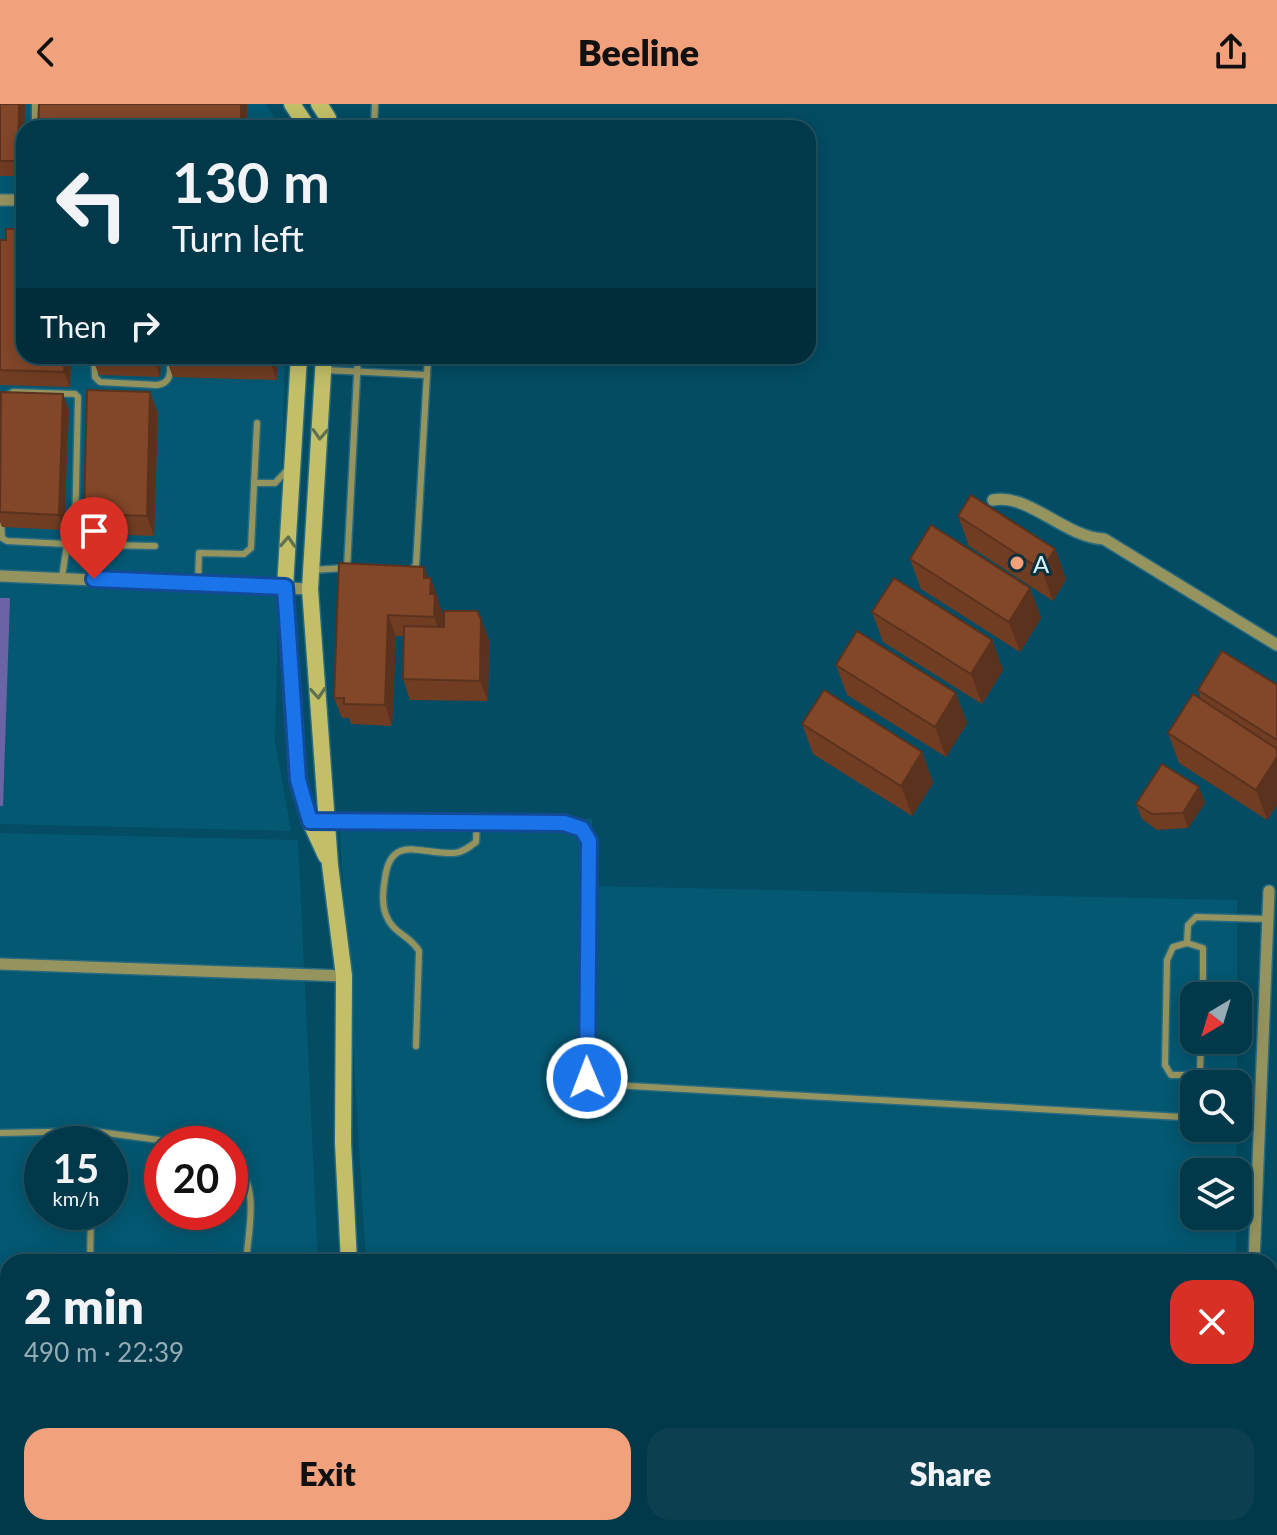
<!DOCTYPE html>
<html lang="en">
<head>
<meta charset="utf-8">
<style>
	:root { --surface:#02394a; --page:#0c4051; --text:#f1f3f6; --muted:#96acb5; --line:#235362; --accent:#f1a17b }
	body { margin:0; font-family:Lato,sans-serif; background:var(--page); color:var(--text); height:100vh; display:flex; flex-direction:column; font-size:30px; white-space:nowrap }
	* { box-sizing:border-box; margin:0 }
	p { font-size:26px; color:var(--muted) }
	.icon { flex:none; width:44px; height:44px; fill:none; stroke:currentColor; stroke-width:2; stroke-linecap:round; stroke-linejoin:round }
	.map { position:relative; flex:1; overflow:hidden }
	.sheet { position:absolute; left:0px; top:1150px; width:1278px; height:282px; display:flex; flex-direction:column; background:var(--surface); border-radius:24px 24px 0 0; box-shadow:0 4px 20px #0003,0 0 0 2px var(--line) }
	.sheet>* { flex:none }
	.guide { position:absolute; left:16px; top:16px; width:800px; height:244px; border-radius:24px; box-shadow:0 4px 20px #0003,0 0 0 2px var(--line); background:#02394a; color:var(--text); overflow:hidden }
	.needle { width:52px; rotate:218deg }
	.controls { position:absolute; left:1180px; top:878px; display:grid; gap:16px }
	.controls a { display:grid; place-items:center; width:72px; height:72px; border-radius:16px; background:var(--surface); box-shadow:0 4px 20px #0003,0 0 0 2px var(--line); font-size:40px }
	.speed { position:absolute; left:24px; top:1022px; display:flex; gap:16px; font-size:40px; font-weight:700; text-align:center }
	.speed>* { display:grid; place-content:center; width:104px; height:104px; border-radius:50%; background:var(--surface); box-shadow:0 4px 20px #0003,0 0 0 2px var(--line); line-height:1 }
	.speed small { font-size:20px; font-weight:400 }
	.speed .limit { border:12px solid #d22; background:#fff; color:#111 }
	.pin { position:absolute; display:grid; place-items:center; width:68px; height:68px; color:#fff; margin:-82px -34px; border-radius:50% 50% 50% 0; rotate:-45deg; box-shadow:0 0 8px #0007 }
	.pin .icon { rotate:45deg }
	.me { position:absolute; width:88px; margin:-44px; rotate:359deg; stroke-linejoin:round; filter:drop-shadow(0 0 6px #0008) }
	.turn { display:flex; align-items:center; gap:28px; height:168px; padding:0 24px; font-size:36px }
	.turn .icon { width:104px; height:104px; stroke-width:2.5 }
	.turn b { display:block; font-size:56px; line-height:68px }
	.then { display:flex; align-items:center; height:76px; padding:0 24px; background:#0003; gap:16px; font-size:30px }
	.round { display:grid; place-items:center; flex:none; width:84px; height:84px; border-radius:24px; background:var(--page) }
	.headline { display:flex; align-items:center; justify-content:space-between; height:136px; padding:0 24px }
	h1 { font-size:48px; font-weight:800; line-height:60px }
	.button { display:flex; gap:16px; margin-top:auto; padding:16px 24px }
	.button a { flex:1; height:92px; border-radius:24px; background:var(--accent); color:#111; font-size:32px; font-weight:800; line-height:92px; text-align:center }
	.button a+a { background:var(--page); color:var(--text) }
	header { display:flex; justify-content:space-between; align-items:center; height:104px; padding:0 24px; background:var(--accent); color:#111; font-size:36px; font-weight:800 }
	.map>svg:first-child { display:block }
</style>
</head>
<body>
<header><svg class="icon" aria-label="back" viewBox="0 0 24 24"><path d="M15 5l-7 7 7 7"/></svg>Beeline<svg class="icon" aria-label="share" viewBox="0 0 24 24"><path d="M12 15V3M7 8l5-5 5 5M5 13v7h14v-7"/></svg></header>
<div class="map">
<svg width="1277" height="1431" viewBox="0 0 1277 1431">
	<rect width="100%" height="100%" fill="#034c63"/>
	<!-- built -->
	<g fill="#045872" fill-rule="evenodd">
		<polygon points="0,0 266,0 278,20 278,24 24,24 24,252 285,252 275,637 291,727 0,720"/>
		<polygon points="339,714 592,715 592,782 1237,796 1237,892 1194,892 1194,936 1237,936 1237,980 1194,980 1194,1024 1237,1024 1236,1068 1194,1068 1194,1112 1236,1112 1236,1158 366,1158"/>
		<path d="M0,729L298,736L318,1158H8V1424H362L363,1431H0ZM42,1040H110V1108H42ZM162,1040H230V1108H162Z"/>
		<polygon points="1270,1277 1277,1277 1277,1431 412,1431 412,1424 1270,1424"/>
	</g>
	<!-- forest -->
	<polygon fill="#6a64a6" points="0,494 10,494 3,702 0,702"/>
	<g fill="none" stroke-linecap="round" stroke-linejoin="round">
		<defs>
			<g id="service">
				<polyline points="35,24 35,0"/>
				<polyline points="374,24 375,0"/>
				<path d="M94,252L95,273L100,278L157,281C173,279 170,266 170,252"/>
				<polyline points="326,266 427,271"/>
				<polyline points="6,292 13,288 75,290 78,293 75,430 73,437 67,440 62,473"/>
				<polyline points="254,379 275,379 288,365"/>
				<polyline points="1,415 2,434 7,437 67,440"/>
				<polyline points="347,464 358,252"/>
				<polyline points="312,466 345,464"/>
				<polyline points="411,466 416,461 428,252"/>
				<polyline points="94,475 97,445 99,441 155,442"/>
				<polyline points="198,480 199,449 244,450 251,444 257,319"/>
				<polyline points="329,715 564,719 582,725 589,737 586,962 587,974 595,980 1182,1013"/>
				<polyline points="1187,839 1188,821 1196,813 1267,815"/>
				<polyline points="1201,936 1200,967 1196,971 1171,971 1165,961 1167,856 1173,843 1187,839 1203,844 1203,892"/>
				<path d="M416,942L419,847C410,831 393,830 386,811C382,801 383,785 385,774C391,729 422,751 454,749C462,749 469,743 476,738L477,718"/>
				<polyline points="0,1029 92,1027 189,1040"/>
				<polyline points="92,1040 92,1027"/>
				<path d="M230,1052C261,1081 249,1120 246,1158"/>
				<polyline points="90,1158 91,1108"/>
				<polyline points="0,1274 8,1274"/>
				<polyline points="88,1424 89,1431"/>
				<polyline points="327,1424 330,1431"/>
				<polyline points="416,1424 417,1431"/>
				<polyline points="63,1431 63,1424"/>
				<polyline points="680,1431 680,1424"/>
				<polyline points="919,1431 919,1424"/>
				<polyline points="1073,1431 1073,1424"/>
				<polyline points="1109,1431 1109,1424"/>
				<polyline points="1212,1431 1212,1424"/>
			</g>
			<g id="minor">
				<polyline points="0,96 24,96"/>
				<path d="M993,396C1029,389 1064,433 1104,435L1277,541"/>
				<polyline points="0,472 310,485"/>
				<polyline points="0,860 344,872"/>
				<polyline points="1254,1158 1269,787"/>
				<polyline points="385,1424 386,1431"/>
				<polyline points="961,1431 961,1424"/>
			</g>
			<g id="secondary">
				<polyline points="292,0 308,24"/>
				<polyline points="319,0 328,14 330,24"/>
				<polyline points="299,252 285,483 298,676 310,717 326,752"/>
				<polyline points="324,252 310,485 330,761 344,872 343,1039 349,1158"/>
				<polyline points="1270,1255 1277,1256"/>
			</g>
		</defs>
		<!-- service casing -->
		<use href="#service" stroke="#286a7f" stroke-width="9"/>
		<!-- minor casing -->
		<use href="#minor" stroke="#286a7f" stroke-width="14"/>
		<!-- secondary casing -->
		<use href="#secondary" stroke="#286a7f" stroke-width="19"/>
		<!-- service -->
		<use href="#service" stroke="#96945e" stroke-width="6"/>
		<!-- minor -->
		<use href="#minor" stroke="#96945e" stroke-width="11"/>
		<!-- secondary -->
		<use href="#secondary" stroke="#c3bf68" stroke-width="16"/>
	</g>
	<!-- wall -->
	<g fill="#703d23">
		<polygon points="0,0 25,0 23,72 0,72"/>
		<polygon points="0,136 24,252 71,252 70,283 0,281"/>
		<polygon points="93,252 161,252 160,273 99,271 93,256"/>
		<polygon points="277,252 277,276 173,273 167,257"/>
		<polygon points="150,288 158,309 154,432 92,430 84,410"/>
		<polygon points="69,306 64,426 2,423 0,418 0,316"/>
		<polygon points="958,412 1055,445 1066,475 1053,497 969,442"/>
		<polygon points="910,455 1030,484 1041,514 1020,548 921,485"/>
		<polygon points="339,459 428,474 438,494 438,498 443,511 442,523 481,515 489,536 488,597 410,596 403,575 403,532 396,532 392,622 351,620 349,614 342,614 334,594"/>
		<polygon points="872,508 992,536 1003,566 982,600 883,538"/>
		<polygon points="836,561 967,619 946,653 847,591"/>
		<polygon points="1277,581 1277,701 1267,716 1179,659 1168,629 1201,596 1198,586"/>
		<polygon points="802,620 922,648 933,679 912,712 813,650"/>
		<polygon points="1199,683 1205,699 1188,724 1157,726 1142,715 1136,700"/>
	</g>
	<!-- shaded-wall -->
	<g fill="#5b321d">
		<polygon points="19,0 25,0 23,72 18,57"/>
		<rect x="241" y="0" width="6" height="24"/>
		<polygon points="65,252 71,252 70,283 64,268"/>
		<polygon points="155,252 161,252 160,273 155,258"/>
		<polygon points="271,252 277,252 277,276 271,261"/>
		<polygon points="150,288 158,309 154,432 147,412"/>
		<polygon points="63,290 69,306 64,426 59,411"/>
		<polygon points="1055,445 1066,475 1053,497 1042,466"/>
		<polygon points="424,463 430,479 431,474 443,511 442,534 434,513 424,474"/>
		<polygon points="1030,484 1041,514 1020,548 1009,518"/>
		<polygon points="388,511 396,532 392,622 385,601"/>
		<polygon points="481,515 489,536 488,597 480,577"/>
		<polygon points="992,536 1003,566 982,600 971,570"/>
		<polygon points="956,589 967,619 946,653 935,623"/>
		<polygon points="922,648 933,679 912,712 901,682"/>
		<polygon points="1277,653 1277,701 1267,716 1256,686"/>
		<polygon points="1199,683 1205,699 1188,724 1183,709"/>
	</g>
	<!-- building -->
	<g fill="#824729" stroke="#5b321d" stroke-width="2">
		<polygon points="0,0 19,0 18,57 0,57"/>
		<polygon points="39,0 241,0 241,24 38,24"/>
		<polygon points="6,125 24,125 24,252 65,252 64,268 0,266 0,136 6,136"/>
		<polygon points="93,252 155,252 155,258 93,256"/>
		<polygon points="167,252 271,252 271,261 167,257"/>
		<polygon points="87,286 150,288 147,412 84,410"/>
		<polygon points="1,288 63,290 59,411 0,408"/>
		<polygon points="971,391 1055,445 1042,466 958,412"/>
		<polygon points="931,421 1030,484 1009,518 910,455"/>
		<polygon points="339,459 424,463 424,474 431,474 430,490 435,490 434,513 388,511 385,601 344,600 344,594 334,594"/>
		<polygon points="894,474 992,536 971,570 872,508"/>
		<polygon points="444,507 477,507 481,515 480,577 403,575 404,522 444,523"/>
		<polygon points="857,527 956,589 935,623 836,561"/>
		<polygon points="1222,547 1277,581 1277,636 1198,586"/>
		<polygon points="824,586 922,648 901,682 802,620"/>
		<polygon points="1193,590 1277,645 1277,653 1256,686 1168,629"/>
		<polygon points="1162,660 1199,683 1183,709 1152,710 1136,700"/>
	</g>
	<!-- one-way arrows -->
	<defs><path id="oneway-chevron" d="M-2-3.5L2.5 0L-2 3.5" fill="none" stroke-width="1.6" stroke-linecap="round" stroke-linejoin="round" transform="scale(2)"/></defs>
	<g stroke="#5f7050">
		<use href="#oneway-chevron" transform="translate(320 330) rotate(93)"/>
		<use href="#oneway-chevron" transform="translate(288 438) rotate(-87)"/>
		<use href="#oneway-chevron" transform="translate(318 589) rotate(86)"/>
	</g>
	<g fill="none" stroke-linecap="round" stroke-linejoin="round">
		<defs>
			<polyline id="route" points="94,475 285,483 298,676 310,717 564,719 582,725 589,737 587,974"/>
		</defs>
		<!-- route casing -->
		<use href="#route" stroke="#114b97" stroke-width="20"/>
		<!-- route -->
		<use href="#route" stroke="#1a73e8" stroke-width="14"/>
	</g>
	<!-- markers -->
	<circle fill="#f1a17b" stroke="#0d303d" stroke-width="3" cx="1017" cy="459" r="8"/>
	<g text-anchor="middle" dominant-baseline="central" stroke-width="6" stroke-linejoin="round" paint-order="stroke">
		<!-- poi labels -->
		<g font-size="24" fill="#d2f0fe" stroke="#0d303d" text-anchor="start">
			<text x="1033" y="459">A</text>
		</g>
	</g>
</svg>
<div class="controls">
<a><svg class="needle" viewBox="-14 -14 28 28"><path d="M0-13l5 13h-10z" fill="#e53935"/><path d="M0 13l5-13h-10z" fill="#96acb5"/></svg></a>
<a><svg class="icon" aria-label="search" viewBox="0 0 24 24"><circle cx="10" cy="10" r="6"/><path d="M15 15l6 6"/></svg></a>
<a><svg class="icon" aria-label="layers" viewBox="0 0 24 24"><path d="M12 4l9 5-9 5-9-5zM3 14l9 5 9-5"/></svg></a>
</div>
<div class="speed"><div>15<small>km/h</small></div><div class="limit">20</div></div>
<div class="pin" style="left:94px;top:475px;background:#d93025"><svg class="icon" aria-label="arrive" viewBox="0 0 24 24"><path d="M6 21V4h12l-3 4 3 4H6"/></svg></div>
<svg class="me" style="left:587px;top:974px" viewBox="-20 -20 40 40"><circle r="17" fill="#1a73e8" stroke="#fff" stroke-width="3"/><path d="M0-11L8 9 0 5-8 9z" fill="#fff"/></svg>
<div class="guide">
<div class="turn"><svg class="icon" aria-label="left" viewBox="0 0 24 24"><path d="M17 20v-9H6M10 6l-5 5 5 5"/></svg><div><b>130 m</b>Turn left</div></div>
<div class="then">Then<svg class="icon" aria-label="right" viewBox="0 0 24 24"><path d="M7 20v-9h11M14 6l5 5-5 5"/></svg></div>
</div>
<section class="sheet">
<div class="headline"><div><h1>2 min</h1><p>490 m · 22:39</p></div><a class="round" style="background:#d93025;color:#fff"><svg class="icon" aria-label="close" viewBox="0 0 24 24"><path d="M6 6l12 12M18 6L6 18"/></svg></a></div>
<div class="button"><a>Exit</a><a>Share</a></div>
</section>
</div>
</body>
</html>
